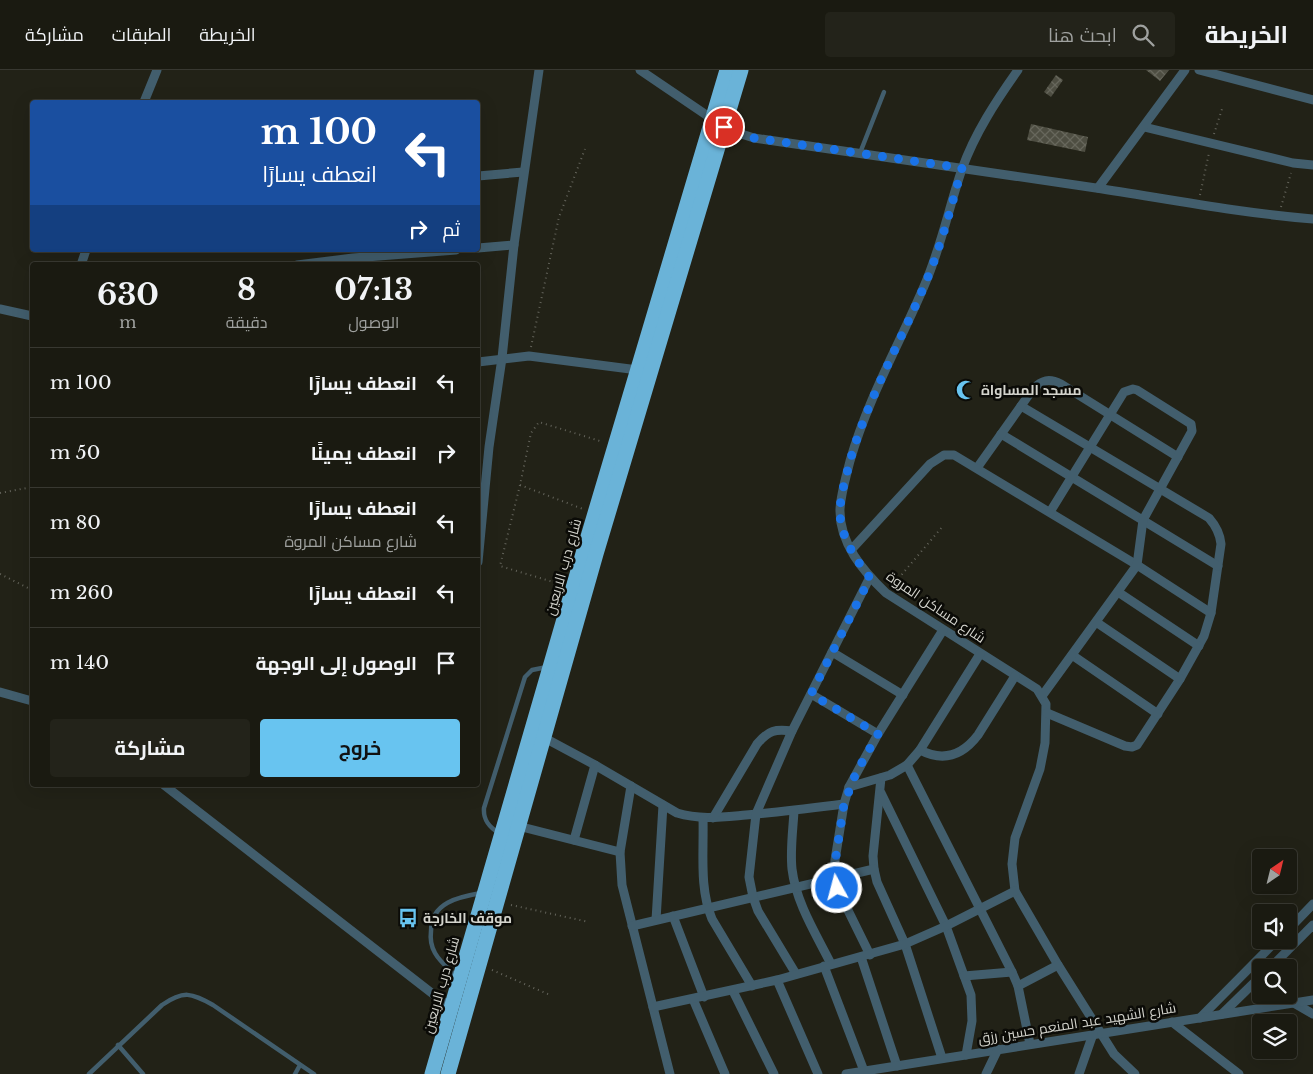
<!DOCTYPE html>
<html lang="ar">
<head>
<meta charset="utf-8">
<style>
	:root { --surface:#1a1a11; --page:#23231a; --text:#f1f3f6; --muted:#9fa19f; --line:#383831; --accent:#68c4f0 }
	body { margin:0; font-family:"Libre Baskerville",Cairo,serif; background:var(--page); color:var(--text); direction:rtl; height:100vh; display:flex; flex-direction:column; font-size:19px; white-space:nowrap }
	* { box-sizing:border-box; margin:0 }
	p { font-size:16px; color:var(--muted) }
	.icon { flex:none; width:28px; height:28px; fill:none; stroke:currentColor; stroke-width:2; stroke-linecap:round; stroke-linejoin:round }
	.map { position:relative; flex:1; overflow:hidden; direction:ltr }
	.drawer { position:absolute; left:30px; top:192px; width:450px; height:525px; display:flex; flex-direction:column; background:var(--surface); border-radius:5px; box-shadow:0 5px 20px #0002,0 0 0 1px var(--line); direction:rtl }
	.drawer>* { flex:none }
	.hud { position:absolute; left:30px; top:30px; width:450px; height:152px; border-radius:5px; box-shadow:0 5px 20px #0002,0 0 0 1px var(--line); direction:rtl; background:#1a4fa0; color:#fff; overflow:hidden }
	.needle { width:32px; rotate:35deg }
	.fabs { position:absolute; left:1252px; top:779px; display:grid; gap:10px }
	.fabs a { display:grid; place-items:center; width:45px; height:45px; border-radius:5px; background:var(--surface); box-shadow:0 5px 20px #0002,0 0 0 1px var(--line); font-size:25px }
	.pin { position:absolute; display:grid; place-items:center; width:42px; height:42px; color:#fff; margin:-21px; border:2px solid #fff; border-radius:50%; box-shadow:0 1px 5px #0007 }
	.me { position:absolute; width:55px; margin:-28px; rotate:353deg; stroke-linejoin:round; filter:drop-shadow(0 0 4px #0008) }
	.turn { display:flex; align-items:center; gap:18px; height:105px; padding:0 20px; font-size:22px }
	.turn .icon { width:65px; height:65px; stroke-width:2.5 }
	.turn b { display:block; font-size:35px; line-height:42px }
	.then { display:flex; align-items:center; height:48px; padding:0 20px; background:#0003; gap:10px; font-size:19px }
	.eta { display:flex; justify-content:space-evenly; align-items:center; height:85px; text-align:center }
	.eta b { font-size:30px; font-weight:700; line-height:35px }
	.button { display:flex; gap:10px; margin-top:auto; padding:10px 20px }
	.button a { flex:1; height:58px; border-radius:5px; background:var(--accent); color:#111; font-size:20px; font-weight:700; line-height:58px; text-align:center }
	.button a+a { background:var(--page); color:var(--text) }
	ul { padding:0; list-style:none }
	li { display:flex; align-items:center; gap:15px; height:70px; padding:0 20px; border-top:1px solid var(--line) }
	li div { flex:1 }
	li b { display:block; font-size:19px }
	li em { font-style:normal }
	header { display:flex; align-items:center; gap:30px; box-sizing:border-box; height:70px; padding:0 25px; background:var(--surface); border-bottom:1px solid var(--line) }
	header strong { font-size:24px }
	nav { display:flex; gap:28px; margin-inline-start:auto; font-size:18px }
	.search { width:350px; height:45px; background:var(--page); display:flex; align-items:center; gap:12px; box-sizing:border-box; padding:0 18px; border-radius:5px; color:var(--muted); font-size:19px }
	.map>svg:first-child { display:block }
</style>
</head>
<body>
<header>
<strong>الخريطة</strong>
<div class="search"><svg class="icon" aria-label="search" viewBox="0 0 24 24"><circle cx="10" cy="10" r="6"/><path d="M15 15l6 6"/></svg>ابحث هنا</div>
<nav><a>الخريطة</a><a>الطبقات</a><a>مشاركة</a></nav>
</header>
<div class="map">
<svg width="1313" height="1004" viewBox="0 0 1313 1004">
	<defs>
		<pattern id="building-cross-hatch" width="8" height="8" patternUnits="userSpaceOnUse" patternTransform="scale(1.25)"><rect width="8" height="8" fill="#4e4e42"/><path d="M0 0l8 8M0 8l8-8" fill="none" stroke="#67675c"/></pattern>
	</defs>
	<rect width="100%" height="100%" fill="#222217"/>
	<!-- building -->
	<g fill="url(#building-cross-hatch)">
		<polygon points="1146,0 1169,0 1160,11"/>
		<polygon points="1056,5 1063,10 1051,27 1044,22"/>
		<polygon points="1031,54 1088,67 1085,82 1027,70"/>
	</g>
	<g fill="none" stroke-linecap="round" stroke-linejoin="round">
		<!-- path -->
		<g stroke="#64645b" stroke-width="2" stroke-dasharray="1 4" stroke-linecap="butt">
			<polyline points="1214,64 1222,39"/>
			<polyline points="1200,125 1209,83"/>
			<polyline points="1281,137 1291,103"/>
			<polyline points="531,277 559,147 585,79"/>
			<polyline points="520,415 583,439"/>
			<polyline points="0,423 32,417"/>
			<polyline points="0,504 32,520"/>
			<polyline points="560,514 500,496 520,415 531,363 539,352 603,372"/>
			<polyline points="892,516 943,456"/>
			<polyline points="511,835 589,852"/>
			<polyline points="492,900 550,925"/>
		</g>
		<!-- lane -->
		<g stroke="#425e6d" stroke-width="4.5">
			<polyline points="860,83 884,22"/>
			<path d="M499,763C489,757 483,750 484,738L525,607L532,600L547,597"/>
			<path d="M456,906C449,899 440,892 435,883C431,876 430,869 431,861C431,832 459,827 481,823"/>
			<polyline points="118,975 143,1004"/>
			<path d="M89,1004L162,935C184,920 191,923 213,935L314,1004"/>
			<polyline points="295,1004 300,995"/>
		</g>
		<!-- street -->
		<g stroke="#425e6d" stroke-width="9">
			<path d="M640,0L724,57L732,61L754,68C868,85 982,101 1096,118C1168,129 1240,143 1313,149"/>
			<path d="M1018,0C996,31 975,63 962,99C949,137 941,177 925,214C900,273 868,328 850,391C846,407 841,423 840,439C839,473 863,501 886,523L1037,619L1046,634L1045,673L1040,699L1015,768L1012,794L1015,821L1058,895L1114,984L1135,1004"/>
			<polyline points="1199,0 1313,30"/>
			<polyline points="144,32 157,0"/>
			<polyline points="1144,57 1293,93 1313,95"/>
			<polyline points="478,106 523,102"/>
			<polyline points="1098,118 1185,0"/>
			<polyline points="478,178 514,175"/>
			<polyline points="81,195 86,180"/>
			<polyline points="297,195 353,188 456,180"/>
			<polyline points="0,239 32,246"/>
			<polyline points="478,292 529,286 638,300"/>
			<path d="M1021,336L1209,448C1216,456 1220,463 1221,474L1211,543L1204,566L1180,609L1137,675L1132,677L1125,676L1047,643"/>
			<polyline points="1001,364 1218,496"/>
			<path d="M977,398L1033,319C1042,310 1049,308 1061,314L1178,387"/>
			<polyline points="851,480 930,394 944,385 954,385 1137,495 1211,543"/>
			<polyline points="478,492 489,377 502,288 514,175 539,0"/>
			<polyline points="1118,522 1199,576"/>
			<polyline points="1096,552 1180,609"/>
			<polyline points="832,582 903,625"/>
			<polyline points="1072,585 1158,644"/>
			<polyline points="0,622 32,631"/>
			<polyline points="811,624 878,664"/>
			<polyline points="1042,626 1137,495 1143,450 1192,361 1191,354 1137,320 1133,319 1124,322 1050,442"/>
			<path d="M541,666L595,695L677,743C700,750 722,747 746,745C779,742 811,738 844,734"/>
			<path d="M920,680C943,692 962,686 978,665L1015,606"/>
			<polyline points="907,695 1012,902 1018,916 1030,974"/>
			<polyline points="881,708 873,786 874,799 877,812 905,874 942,988"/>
			<polyline points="164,715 451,938"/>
			<polyline points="631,716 620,782 622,815 670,1004"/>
			<polyline points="849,717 890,705 907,695 920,680 980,584"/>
			<polyline points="881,723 946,856 971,925 972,951 966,985"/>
			<path d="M794,741C793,760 790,780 792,799C796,833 816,864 831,894"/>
			<path d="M703,748C704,782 699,818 712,849L752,916"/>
			<path d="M713,748L757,674C769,660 775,659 792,661"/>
			<polyline points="518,756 620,782"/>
			<polyline points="574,770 595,695"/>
			<polyline points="673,846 704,927"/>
			<polyline points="656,850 663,735"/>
			<polyline points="632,856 874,799"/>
			<polyline points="1289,859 1313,834"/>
			<polyline points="870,885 837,818 834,808 835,790 844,734 849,717 878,664 943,560"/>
			<polyline points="861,887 897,996"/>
			<polyline points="824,896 864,1001"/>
			<polyline points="1270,898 1313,855"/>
			<polyline points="796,904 758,841 753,827 749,807 756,744 792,661 870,507"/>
			<polyline points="964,906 1012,902"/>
			<polyline points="777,910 818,1004"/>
			<polyline points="1018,916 1058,895"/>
			<polyline points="733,921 774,1004"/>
			<polyline points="693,929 725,1004"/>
			<polyline points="1294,933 1313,944"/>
			<polyline points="653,937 777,910 905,874 946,856 1015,821"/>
			<polyline points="1222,944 1261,906"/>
			<polyline points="1200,948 1277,870"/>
			<polyline points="1172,952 1239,1004"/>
			<polyline points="846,1004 1313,930"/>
			<polyline points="986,1004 998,979"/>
			<polyline points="1079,1004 1093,964"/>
		</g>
		<!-- highway -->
		<g stroke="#6ab3d8" stroke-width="15">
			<polyline points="432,1004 584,480 727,0"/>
			<polyline points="448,1004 596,484 741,0"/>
		</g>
	</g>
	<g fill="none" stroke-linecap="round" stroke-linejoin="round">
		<!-- route -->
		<path stroke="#1a73e8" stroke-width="9" stroke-dasharray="0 16.2" d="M724,57L732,62L754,68L962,98C951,137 941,177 925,214C900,273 868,328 850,391C846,407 841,423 840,439C839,465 855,488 870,508L811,624L878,664L856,703L844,734L834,799L837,818"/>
	</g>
	<!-- icons -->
	<defs>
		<symbol id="mosque-bare" viewBox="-9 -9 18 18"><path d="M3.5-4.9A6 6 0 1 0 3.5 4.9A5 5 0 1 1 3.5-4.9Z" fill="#68c4f0" stroke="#0b0b07" stroke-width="2.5" paint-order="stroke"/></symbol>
		<symbol id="bus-bare" viewBox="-9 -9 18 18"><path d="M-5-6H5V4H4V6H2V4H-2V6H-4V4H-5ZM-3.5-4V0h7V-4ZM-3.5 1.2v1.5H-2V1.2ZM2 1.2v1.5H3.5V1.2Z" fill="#68c4f0" stroke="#0b0b07" stroke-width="2.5" paint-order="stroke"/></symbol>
	</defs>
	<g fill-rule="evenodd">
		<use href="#mosque-bare" x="952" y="306" width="28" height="28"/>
		<use href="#bus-bare" x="394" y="834" width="28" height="28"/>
	</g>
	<g text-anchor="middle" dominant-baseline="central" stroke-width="5" stroke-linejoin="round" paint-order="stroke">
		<!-- poi labels -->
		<g font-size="14" font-weight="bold" fill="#d4d4cd" stroke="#0b0b07" text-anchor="start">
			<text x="981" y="320">مسجد المساواة</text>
			<text x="423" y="848">موقف الخارجة</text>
		</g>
		<!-- street labels -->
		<g font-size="14" fill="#d4d4cd" stroke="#0b0b07">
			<text transform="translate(563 497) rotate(-74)">شارع درب الاربعين</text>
			<text transform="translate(936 537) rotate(34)">شارع مساكن المروة</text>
			<text transform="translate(441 915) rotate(-74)">شارع درب الاربعين</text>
			<text transform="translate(1077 953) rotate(-9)">شارع الشهيد عبد المنعم حسين رزق</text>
		</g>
	</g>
</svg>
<div class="fabs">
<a><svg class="needle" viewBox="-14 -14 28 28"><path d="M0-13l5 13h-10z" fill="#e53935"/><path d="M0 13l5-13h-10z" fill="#9fa19f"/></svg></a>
<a><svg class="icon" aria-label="sound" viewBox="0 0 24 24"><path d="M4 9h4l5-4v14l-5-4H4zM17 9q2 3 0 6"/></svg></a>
<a><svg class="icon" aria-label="search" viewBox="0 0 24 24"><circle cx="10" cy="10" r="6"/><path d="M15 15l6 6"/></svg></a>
<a><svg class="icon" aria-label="layers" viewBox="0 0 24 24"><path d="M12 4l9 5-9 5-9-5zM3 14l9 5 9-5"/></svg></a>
</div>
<div class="pin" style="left:724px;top:57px;background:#d93025"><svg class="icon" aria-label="arrive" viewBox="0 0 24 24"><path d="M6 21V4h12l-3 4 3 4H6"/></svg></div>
<svg class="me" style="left:837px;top:818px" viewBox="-20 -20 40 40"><circle r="17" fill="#1a73e8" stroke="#fff" stroke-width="3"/><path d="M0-11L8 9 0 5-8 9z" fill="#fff"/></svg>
<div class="hud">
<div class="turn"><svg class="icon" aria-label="left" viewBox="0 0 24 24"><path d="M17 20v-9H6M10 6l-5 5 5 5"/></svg><div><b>100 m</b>انعطف يسارًا</div></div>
<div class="then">ثم<svg class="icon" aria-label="right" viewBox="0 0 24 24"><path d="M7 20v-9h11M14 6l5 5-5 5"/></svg></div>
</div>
<section class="drawer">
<div class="eta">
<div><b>07:13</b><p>الوصول</p></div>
<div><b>8</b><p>دقيقة</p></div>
<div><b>630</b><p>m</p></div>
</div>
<ul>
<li><svg class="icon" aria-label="left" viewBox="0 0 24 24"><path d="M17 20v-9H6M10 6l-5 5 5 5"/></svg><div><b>انعطف يسارًا</b></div><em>100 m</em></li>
<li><svg class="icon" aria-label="right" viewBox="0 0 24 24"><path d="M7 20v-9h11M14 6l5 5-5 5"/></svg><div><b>انعطف يمينًا</b></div><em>50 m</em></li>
<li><svg class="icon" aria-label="left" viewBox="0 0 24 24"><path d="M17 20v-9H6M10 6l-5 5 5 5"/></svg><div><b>انعطف يسارًا</b><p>شارع مساكن المروة</p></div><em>80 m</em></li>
<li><svg class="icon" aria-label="left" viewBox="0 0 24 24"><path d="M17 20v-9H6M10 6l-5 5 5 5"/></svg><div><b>انعطف يسارًا</b></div><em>260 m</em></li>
<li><svg class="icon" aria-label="arrive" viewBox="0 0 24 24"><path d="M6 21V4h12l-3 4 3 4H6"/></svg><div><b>الوصول إلى الوجهة</b></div><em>140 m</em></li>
</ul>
<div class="button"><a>خروج</a><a>مشاركة</a></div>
</section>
</div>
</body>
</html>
